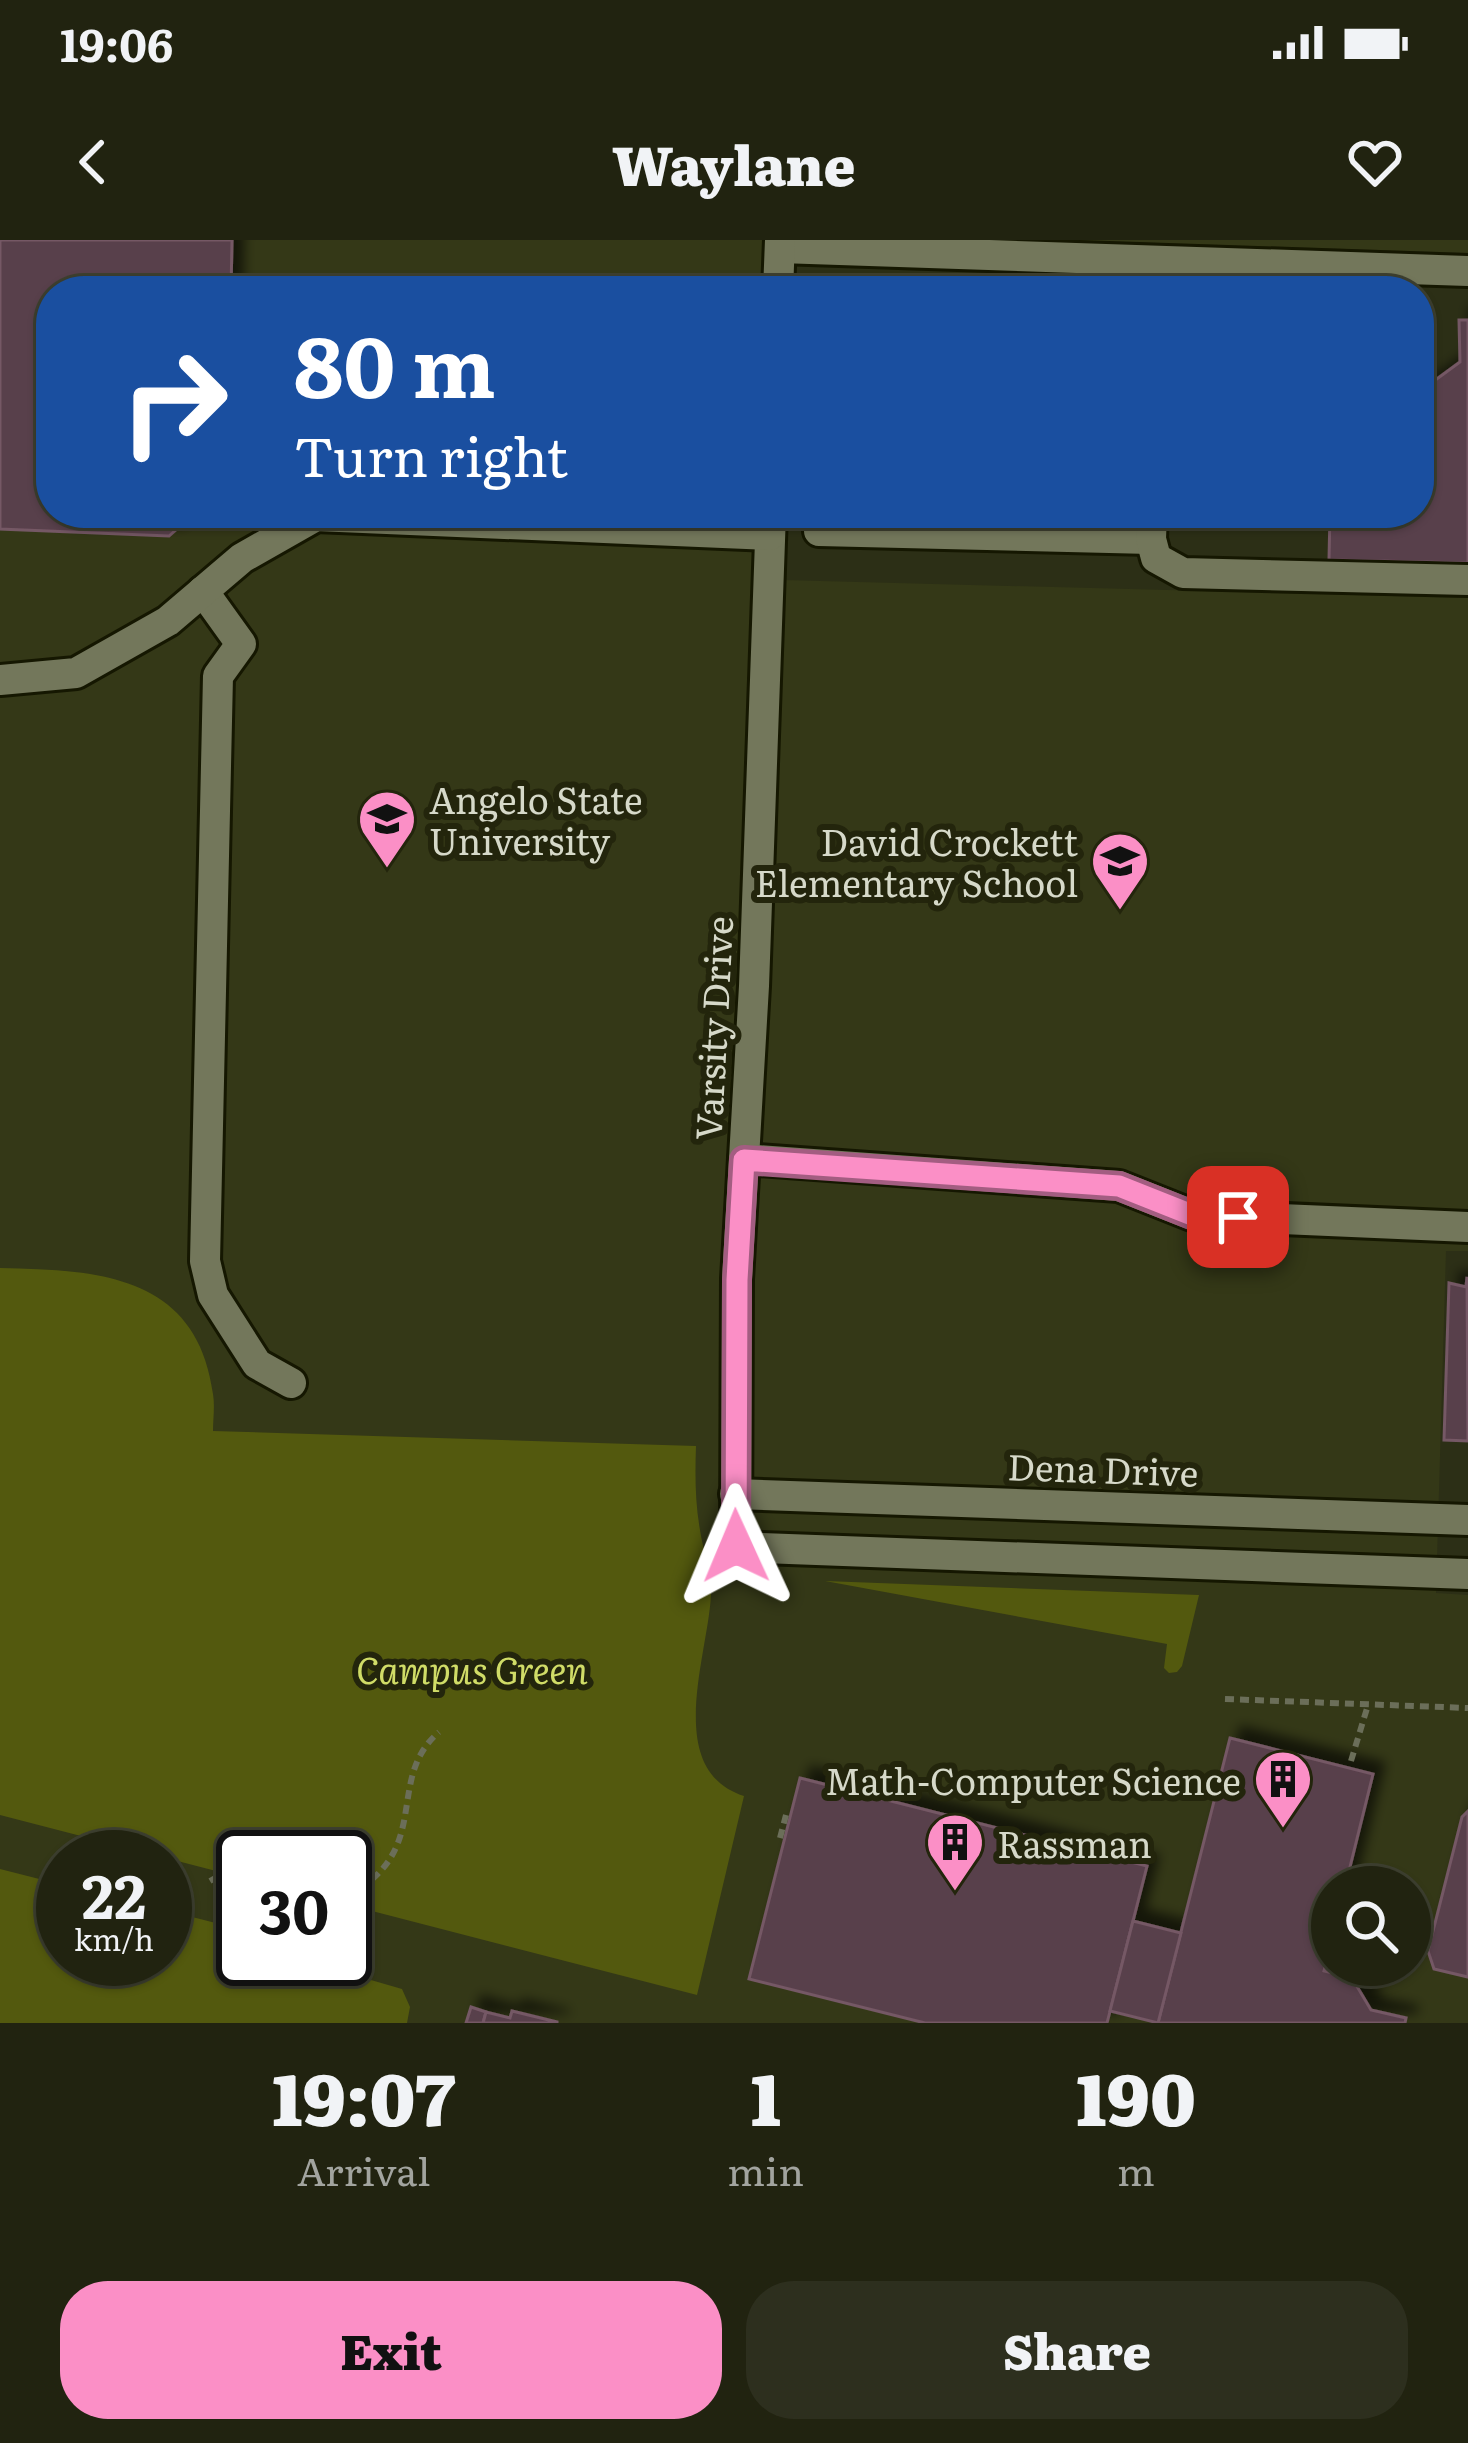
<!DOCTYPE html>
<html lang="en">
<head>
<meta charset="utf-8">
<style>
	:root { --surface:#212310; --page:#2d2f1e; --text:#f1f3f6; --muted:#a2a49f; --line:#3e4030; --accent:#fb8fc6 }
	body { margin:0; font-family:Literata,serif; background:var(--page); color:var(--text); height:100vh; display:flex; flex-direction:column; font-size:45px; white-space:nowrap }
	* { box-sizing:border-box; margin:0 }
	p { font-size:39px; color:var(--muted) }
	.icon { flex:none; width:66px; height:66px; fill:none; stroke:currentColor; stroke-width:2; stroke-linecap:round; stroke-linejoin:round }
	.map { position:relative; height:1783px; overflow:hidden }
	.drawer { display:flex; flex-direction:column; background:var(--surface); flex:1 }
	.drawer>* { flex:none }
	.top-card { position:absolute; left:36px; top:36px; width:1398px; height:252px; border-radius:48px; box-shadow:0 3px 9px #0004,0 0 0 3px var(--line); background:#1a4fa0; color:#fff; overflow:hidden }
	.fabs { position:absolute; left:1311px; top:1626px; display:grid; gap:24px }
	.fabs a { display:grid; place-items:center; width:120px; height:120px; border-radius:50%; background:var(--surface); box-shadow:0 3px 9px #0004,0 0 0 3px var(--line); font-size:60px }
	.speed { position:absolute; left:36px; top:1590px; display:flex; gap:24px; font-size:60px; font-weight:700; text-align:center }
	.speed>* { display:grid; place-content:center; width:156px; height:156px; border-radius:50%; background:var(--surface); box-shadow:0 3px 9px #0004,0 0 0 3px var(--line); line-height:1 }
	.speed small { font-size:30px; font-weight:400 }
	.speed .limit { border:6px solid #111; border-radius:18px; background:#fff; color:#111 }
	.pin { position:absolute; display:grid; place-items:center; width:102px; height:102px; color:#fff; margin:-51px; border-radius:24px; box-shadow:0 6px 18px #0006 }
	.me { position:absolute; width:132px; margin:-66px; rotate:359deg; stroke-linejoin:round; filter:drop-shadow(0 0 9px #0008) }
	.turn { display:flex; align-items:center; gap:42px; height:252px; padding:0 60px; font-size:54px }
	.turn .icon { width:156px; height:156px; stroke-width:2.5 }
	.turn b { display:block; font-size:84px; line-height:102px }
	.eta { display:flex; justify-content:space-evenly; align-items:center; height:204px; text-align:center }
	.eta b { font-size:72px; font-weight:800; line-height:84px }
	.cta { display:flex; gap:24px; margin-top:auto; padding:24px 60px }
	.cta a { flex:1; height:138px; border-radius:48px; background:var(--accent); color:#111; font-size:48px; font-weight:800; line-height:138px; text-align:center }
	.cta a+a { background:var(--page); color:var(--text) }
	.status { display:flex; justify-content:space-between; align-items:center; height:84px; padding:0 60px; background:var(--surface); direction:ltr }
	.status svg { height:33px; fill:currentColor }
	header { display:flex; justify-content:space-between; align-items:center; height:156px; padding:0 60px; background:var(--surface); font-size:54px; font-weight:800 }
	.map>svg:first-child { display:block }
</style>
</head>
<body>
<div class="status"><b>19:06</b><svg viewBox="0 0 49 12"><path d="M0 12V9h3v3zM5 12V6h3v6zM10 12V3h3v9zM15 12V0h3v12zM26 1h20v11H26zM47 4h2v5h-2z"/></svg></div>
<header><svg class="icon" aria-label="back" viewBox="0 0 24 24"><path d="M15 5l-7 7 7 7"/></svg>Waylane<svg class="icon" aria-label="heart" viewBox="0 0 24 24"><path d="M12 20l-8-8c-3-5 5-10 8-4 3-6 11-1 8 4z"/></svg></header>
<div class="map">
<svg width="1468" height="1783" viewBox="0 0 1468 1783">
	<defs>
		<filter id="shadow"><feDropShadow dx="11" dy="-11" stdDeviation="6" flood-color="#0009"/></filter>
	</defs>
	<rect width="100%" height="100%" fill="#2c2f16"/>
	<!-- built -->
	<g fill="#343817" fill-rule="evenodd">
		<path d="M0,0H793L791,51H51V273H785L783,340L1468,358V1011H1446L1436,1353L1468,1355V1783H0ZM63,1617H165V1719H63ZM243,1617H345V1719H243ZM1332,1647H1410V1725H1332Z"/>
		<polygon points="1065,0 1468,0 1468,13"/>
	</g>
	<!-- green -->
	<g fill="#53590e">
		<path d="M0,1028C97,1030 197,1034 213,1154C215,1166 213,1179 213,1191L696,1206C695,1234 695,1262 700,1290C703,1311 712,1333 711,1355C708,1416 663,1530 744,1556L697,1755L345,1664V1617H243V1638L0,1575Z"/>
		<polygon points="825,1341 1199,1355 1182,1426 1177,1432 1169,1433 1164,1428 1167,1404"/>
		<polygon points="0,1629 63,1645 63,1719 165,1719 165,1670 243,1690 243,1719 345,1719 345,1716 359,1719 364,1738 402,1749 410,1767 407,1783 0,1783"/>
	</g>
	<!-- building -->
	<g fill="#593f4b" stroke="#745865" stroke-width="3" filter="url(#shadow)">
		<polygon points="0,0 232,0 231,51 51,51 51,273 195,273 169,296 0,289"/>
		<polygon points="1459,80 1468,80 1468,323 1329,320 1330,273 1419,273 1419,152 1460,122"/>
		<polygon points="1467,1037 1468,1201 1444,1200 1449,1043 1466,1047"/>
		<polygon points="1230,1498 1373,1534 1345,1647 1332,1647 1332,1699 1324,1731 1352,1738 1371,1770 1406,1778 1405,1783 1158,1783"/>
		<polygon points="800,1538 1147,1626 1107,1783 925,1783 749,1739"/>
		<polygon points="1468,1571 1468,1737 1434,1729 1428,1711 1462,1577"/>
		<polygon points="1133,1681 1181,1693 1158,1783 1110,1771"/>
		<polygon points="471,1767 486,1772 483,1783 466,1783"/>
		<polygon points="512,1771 557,1782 557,1783 483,1783 486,1772 510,1778"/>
	</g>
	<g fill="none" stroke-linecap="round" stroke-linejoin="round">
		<defs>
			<g id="minor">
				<polyline points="780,8 1468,31"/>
				<polyline points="778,51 780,0"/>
				<polyline points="771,273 754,746 737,1039 736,1307 1468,1334"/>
				<polyline points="819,273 819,291 1151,299"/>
				<polyline points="1152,273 1151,299 1156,318 1183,333 1468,340"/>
				<polyline points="203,351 241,404 218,436 205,1021 213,1055 257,1124 291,1143"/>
				<polyline points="0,440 76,433 168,381 242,318 316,276 770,295"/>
				<polyline points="744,919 1119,946 1192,975 1468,987"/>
				<polyline points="735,1254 1468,1280"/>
			</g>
		</defs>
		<!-- minor casing -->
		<use href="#minor" stroke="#151701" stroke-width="36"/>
		<!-- path -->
		<g stroke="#6b6e59" stroke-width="6" stroke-dasharray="9 6" stroke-linecap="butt">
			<polyline points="1225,1459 1468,1468"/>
			<polyline points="1351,1521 1368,1465"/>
			<polyline points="780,1598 786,1575"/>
			<polyline points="210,1641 243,1622"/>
			<path d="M345,1644L362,1647C429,1601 387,1537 439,1492"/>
		</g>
		<!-- minor -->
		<use href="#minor" stroke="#73775b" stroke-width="30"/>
	</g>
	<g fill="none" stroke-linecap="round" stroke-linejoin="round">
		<defs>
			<polyline id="route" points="736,1306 737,1040 744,920 1119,946 1192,975 1238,977"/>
		</defs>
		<!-- route casing -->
		<use href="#route" stroke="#a35d81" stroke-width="30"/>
		<!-- route -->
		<use href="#route" stroke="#fb8fc6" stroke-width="21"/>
	</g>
	<!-- icons -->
	<defs>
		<symbol id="university-pin" viewBox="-11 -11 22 30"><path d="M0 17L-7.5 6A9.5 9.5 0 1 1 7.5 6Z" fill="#fb8fc6" stroke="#23250c"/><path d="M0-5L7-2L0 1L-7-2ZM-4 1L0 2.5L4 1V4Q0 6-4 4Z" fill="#111"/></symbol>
		<symbol id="school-pin" viewBox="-11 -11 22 30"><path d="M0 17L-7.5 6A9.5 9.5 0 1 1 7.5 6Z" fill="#fb8fc6" stroke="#23250c"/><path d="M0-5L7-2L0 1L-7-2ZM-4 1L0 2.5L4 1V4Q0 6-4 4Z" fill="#111"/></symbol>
		<symbol id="building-pin" viewBox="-11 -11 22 30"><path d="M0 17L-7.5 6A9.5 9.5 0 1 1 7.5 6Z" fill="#fb8fc6" stroke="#23250c"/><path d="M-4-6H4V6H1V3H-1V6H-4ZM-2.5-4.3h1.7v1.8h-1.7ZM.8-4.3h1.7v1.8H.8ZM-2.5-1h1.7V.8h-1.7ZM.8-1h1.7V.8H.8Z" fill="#111"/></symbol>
	</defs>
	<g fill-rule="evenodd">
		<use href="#university-pin" x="354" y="546" width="66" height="90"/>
		<use href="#school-pin" x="1087" y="588" width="66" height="90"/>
		<use href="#building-pin" x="1250" y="1506" width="66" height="90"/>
		<use href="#building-pin" x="922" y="1569" width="66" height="90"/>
	</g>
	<g text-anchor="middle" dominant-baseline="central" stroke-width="12" stroke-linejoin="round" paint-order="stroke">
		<!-- poi labels -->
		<g font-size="36" fill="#d6d9c9" stroke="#23250c" text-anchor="start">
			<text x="429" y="558">Angelo State<tspan x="429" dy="41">University</tspan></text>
			<text x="1078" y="600" text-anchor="end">David Crockett<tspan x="1078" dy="41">Elementary School</tspan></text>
			<text x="1241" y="1539" text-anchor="end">Math-Computer Science</text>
			<text x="997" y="1602">Rassman</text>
		</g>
		<!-- street labels -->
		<g font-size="36" fill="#d6d9c9" stroke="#23250c">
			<text transform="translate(712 788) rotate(-87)">Varsity Drive</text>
			<text transform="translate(1103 1228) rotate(2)">Dena Drive</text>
		</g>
		<!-- park labels -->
		<g font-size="36" font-style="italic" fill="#d0dc67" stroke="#23250c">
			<text x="472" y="1428">Campus Green</text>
		</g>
	</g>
</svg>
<div class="fabs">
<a><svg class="icon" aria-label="search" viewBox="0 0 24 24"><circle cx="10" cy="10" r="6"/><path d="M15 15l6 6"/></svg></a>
</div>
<div class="speed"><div>22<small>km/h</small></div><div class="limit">30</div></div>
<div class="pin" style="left:1238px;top:977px;background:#d93025"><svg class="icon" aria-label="arrive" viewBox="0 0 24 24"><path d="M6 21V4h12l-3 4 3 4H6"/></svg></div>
<svg class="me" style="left:736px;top:1306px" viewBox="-20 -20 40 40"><path d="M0-17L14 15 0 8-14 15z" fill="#fb8fc6" stroke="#fff" stroke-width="4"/></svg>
<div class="top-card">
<div class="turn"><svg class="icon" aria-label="right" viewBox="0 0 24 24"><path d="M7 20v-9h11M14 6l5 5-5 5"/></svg><div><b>80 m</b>Turn right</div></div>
</div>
</div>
<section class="drawer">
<div class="eta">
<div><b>19:07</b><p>Arrival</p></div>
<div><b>1</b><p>min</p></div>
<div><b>190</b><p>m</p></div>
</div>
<div class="cta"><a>Exit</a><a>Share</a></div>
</section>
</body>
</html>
